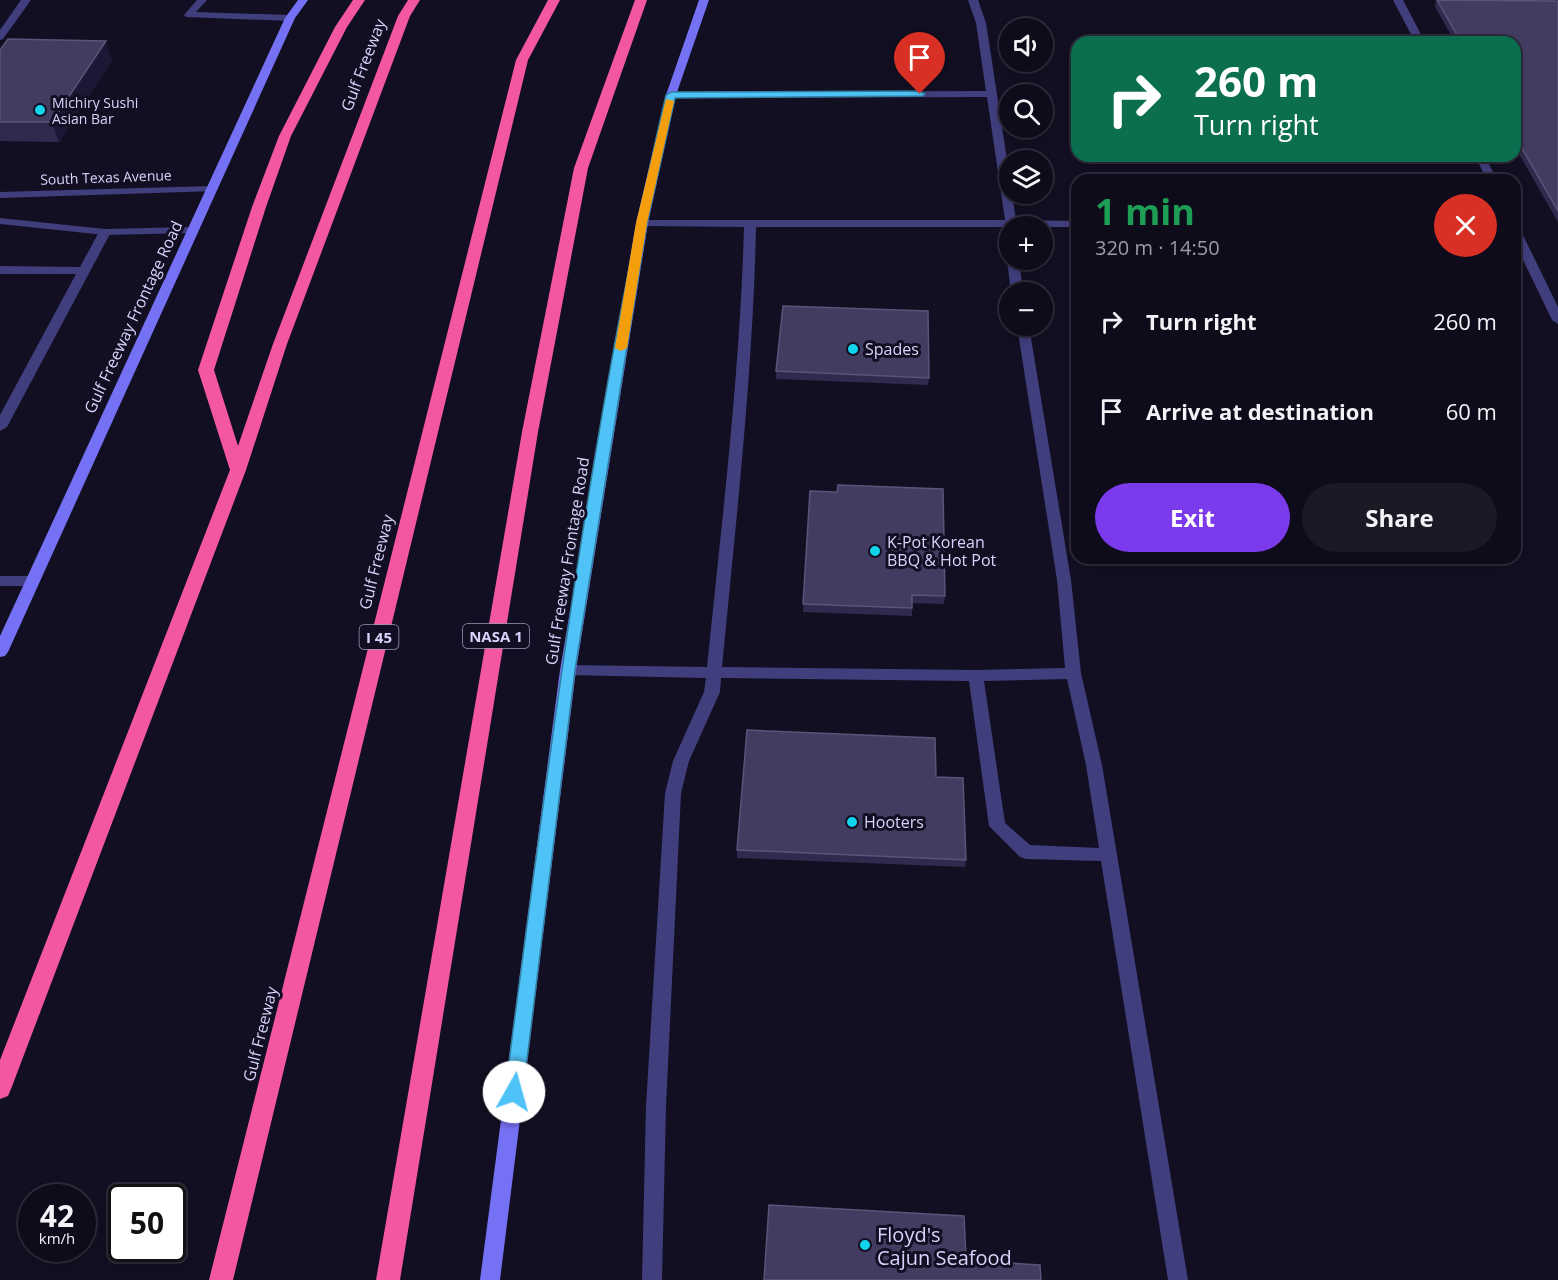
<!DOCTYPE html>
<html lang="en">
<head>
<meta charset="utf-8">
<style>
	:root { --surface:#0e0b1a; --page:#1c1927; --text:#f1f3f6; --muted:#9b9ba2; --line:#2e2b39; --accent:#7c3aed }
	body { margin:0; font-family:"Open Sans",sans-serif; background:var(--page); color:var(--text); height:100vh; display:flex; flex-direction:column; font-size:22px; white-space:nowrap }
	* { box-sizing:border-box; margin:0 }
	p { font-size:20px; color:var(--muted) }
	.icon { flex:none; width:33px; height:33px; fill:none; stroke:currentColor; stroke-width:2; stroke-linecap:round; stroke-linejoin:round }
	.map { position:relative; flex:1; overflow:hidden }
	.side { position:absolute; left:1071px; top:174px; width:450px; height:390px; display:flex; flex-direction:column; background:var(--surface); border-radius:18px; box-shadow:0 3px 9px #0003,0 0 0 2px var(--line) }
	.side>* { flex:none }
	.banner { position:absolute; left:1071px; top:36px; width:450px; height:126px; border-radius:18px; box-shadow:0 3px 9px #0003,0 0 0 2px var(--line); background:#0b6e4f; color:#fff; overflow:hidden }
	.tools { position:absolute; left:999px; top:18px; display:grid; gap:12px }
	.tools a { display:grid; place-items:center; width:54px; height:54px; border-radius:50%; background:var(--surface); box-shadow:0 3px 9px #0003,0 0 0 2px var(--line); font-size:30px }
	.speed { position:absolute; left:18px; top:1184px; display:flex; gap:12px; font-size:30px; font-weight:700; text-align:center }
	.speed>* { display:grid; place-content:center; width:78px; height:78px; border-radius:50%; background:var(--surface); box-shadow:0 3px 9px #0003,0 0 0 2px var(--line); line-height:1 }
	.speed small { font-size:15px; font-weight:400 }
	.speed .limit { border:3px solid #111; border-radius:9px; background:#fff; color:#111 }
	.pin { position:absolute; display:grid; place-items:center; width:51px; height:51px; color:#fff; margin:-62px -26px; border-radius:50% 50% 50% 0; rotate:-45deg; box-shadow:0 0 6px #0007 }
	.pin .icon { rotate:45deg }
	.me { position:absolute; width:66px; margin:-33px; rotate:7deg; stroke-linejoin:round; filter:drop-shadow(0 0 4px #0008) }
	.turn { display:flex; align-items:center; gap:21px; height:126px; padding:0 24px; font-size:27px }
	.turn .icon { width:78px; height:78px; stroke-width:2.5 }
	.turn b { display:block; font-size:42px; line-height:51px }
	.round { display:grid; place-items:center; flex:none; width:63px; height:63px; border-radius:32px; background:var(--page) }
	.overview { display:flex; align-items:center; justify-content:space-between; height:102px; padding:0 24px }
	h1 { font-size:36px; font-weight:700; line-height:45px; color:#1e9e55 }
	.button { display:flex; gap:12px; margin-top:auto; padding:12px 24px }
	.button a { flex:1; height:69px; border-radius:36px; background:var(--accent); color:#fff; font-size:24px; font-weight:700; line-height:69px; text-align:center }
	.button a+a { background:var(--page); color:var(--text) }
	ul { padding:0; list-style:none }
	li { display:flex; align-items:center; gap:18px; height:90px; padding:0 24px }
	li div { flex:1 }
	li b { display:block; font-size:22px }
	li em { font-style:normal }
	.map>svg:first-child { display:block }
</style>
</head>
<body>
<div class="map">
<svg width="1558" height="1280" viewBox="0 0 1558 1280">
	<rect width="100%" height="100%" fill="#120f22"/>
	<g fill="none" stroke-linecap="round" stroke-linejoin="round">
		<!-- lane -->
		<g fill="#403e7d" fill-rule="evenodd">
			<polygon points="21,0 31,0 3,39 0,40 0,30"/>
			<polygon points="197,0 207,0 196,12 290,15 295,18 290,21 186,17 184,15"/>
			<path d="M968,0H978L986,23L1010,179V194H1012L1016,220L1077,221V227H756C753,373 736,521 722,667L976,670L1065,668L1057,580L1017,326H1029L1071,580L1081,673L1102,765L1188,1280H1168L1101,861L1026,859L1020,857L989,826L969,681L721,678L720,692L689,761L681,793L666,1106L662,1280H642L646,1106L665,793L673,761L704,692L706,678L568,675L563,674L560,670L563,666L568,665L707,667C722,520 740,373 744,227L642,226L636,223L642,220H1005L987,97L671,98L666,95L671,92L986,91L976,23ZM1067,679L1086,765L1099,848L1030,845L1005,823L984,681Z"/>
			<polygon points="1393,0 1403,0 1425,42 1415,42"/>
			<polygon points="1475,156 1485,156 1497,180 1487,180"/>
			<polygon points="1515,228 1521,231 1558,307 1558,324 1552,320 1515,243"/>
			<polygon points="105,229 111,232 7,427 0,431 0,415 76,274 0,274 0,266 80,267 99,232"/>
			<polygon points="1009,258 1019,260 1023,292 1011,292 1007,260"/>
			<polygon points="0,576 32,576 39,581 32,586 0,586"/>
		</g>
		<!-- street -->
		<g fill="#403e7d" fill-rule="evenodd">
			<polygon points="212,186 216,187 216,191 0,198 0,192"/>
			<polygon points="0,218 105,229 191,227 197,230 191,233 105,235 0,224"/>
		</g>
		<!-- secondary -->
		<g fill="#7571f5" fill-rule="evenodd">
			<polygon points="298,0 308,0 295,18 8,652 5,656 0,657 0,636 285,18"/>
			<polygon points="699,0 709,0 676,95 648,223 576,670 500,1280 480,1280 560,670 636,223 666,95"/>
		</g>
		<!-- highway -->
		<g fill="#f357a1" fill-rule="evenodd">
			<polygon points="353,0 365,0 347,27 291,136 266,207 214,370 238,446 273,344 398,16 408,0 420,0 410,16 287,344 246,470 11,1089 8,1096 0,1099 0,1060 230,470 198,370 252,207 279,136 335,27"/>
			<polygon points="548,0 560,0 528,60 233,1280 209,1280 516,60"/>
			<polygon points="635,0 647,0 588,168 538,432 400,1280 376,1280 522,432 574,168"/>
		</g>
	</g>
	<!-- wall -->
	<g fill="#312a4e">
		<polygon points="1436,0 1558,1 1558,222 1515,147 1515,42 1455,42 1435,7"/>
		<polygon points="0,50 112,60 59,142 0,141"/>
		<polygon points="776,371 929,378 928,385 776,379"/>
		<polygon points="810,491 945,596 944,604 912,603 912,616 803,612"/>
		<polygon points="936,777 966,860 965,867 737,858 737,850"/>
	</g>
	<!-- shaded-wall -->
	<polygon fill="#1d1735" points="106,41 112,60 59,142 52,122"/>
	<!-- building -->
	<g fill="#433c61" stroke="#5a5479" stroke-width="1.5">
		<polygon points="1437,0 1558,1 1558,211 1515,136 1515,42 1461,42"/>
		<polygon points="8,39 106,41 52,122 0,122 0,50"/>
		<polygon points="783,306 928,311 929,378 776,371"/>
		<polygon points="838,485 943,489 945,596 912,595 912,608 803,604 810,491 837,492"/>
		<polygon points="747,730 935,738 936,777 963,778 966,860 737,850"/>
		<polygon points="769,1205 964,1216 966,1260 1040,1265 1041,1280 764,1280"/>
	</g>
	<!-- route -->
	<path fill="#4fc3f7" stroke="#337fa1" stroke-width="1.5" d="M920,91L925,94L923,96L675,98L647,223L575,670L523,1092L520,1098L514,1100L508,1098L505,1092C549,759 590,423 666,95L671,92Z"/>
	<!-- slow -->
	<polygon fill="#f59e0b" points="666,99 674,101 647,223 627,348 621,351 615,348 636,223"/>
	<!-- markers -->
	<g fill="#10d4eb" stroke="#120f22" stroke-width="2">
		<circle cx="40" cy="110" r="6"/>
		<circle cx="853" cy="349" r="6"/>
		<circle cx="875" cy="551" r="6"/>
		<circle cx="852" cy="822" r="6"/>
		<circle cx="865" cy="1245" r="6"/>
	</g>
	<g text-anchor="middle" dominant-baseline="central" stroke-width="6" stroke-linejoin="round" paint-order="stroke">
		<!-- far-poi labels -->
		<g font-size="14" fill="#d8d3fc" stroke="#120f22" text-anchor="start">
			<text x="52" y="102">Michiry Sushi<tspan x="52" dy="16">Asian Bar</tspan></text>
		</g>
		<!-- far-street labels -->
		<g font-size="14" fill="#d8d3fc" stroke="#120f22">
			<text transform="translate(106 177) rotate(-2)">South Texas Avenue</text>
		</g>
		<!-- shield labels -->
		<g fill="#120f22" stroke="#9d98bb" stroke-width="1.5">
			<rect x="463" y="624" width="66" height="24" rx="4.5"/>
			<rect x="359.5" y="625" width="39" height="24" rx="4.5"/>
		</g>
		<g font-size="15" font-weight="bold" fill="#d8d3fc">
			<text x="496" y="636">NASA 1</text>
			<text x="379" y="637">I 45</text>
		</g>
		<!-- street labels -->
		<g font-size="16" fill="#d8d3fc" stroke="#120f22">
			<text transform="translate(363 65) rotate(-69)">Gulf Freeway</text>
			<text transform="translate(133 317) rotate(-65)">Gulf Freeway Frontage Road</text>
			<text transform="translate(567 561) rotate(-81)">Gulf Freeway Frontage Road</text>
			<text transform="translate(376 562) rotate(-76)">Gulf Freeway</text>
			<text transform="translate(260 1034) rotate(-76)">Gulf Freeway</text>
		</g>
		<!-- poi labels -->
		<g font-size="16" fill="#d8d3fc" stroke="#120f22" text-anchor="start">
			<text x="865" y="349">Spades</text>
			<text x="887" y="542">K-Pot Korean<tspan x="887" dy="18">BBQ &amp; Hot Pot</tspan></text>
			<text x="864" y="822">Hooters</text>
		</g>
		<!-- near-poi labels -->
		<g font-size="20" fill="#d8d3fc" stroke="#120f22" text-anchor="start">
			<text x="877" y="1234">Floyd's<tspan x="877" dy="23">Cajun Seafood</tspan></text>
		</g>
	</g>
</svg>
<div class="tools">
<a><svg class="icon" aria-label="sound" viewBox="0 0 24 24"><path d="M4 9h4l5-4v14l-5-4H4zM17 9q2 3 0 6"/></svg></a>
<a><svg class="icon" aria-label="search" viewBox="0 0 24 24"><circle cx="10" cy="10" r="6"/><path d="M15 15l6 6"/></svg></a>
<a><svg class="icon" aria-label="layers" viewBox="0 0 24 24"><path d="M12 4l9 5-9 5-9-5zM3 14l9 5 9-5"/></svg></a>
<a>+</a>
<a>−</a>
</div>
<div class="speed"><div>42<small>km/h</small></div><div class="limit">50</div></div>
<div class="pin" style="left:920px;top:94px;background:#d93025"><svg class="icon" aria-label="arrive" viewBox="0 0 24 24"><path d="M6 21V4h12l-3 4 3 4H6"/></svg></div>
<svg class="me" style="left:514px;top:1092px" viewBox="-20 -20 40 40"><circle r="19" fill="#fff"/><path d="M0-13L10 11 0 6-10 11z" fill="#4fc3f7"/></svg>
<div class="banner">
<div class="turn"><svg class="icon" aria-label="right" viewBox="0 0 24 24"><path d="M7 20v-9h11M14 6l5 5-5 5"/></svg><div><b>260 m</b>Turn right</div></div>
</div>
<section class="side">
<div class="overview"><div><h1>1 min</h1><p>320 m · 14:50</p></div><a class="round" style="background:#d93025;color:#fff"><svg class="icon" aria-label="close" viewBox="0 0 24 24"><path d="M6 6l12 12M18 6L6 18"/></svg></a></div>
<ul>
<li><svg class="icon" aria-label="right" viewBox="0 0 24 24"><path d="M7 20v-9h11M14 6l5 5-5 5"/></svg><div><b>Turn right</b></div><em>260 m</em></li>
<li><svg class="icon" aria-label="arrive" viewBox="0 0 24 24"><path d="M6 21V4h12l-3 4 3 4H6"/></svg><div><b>Arrive at destination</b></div><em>60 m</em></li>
</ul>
<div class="button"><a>Exit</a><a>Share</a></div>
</section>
</div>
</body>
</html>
